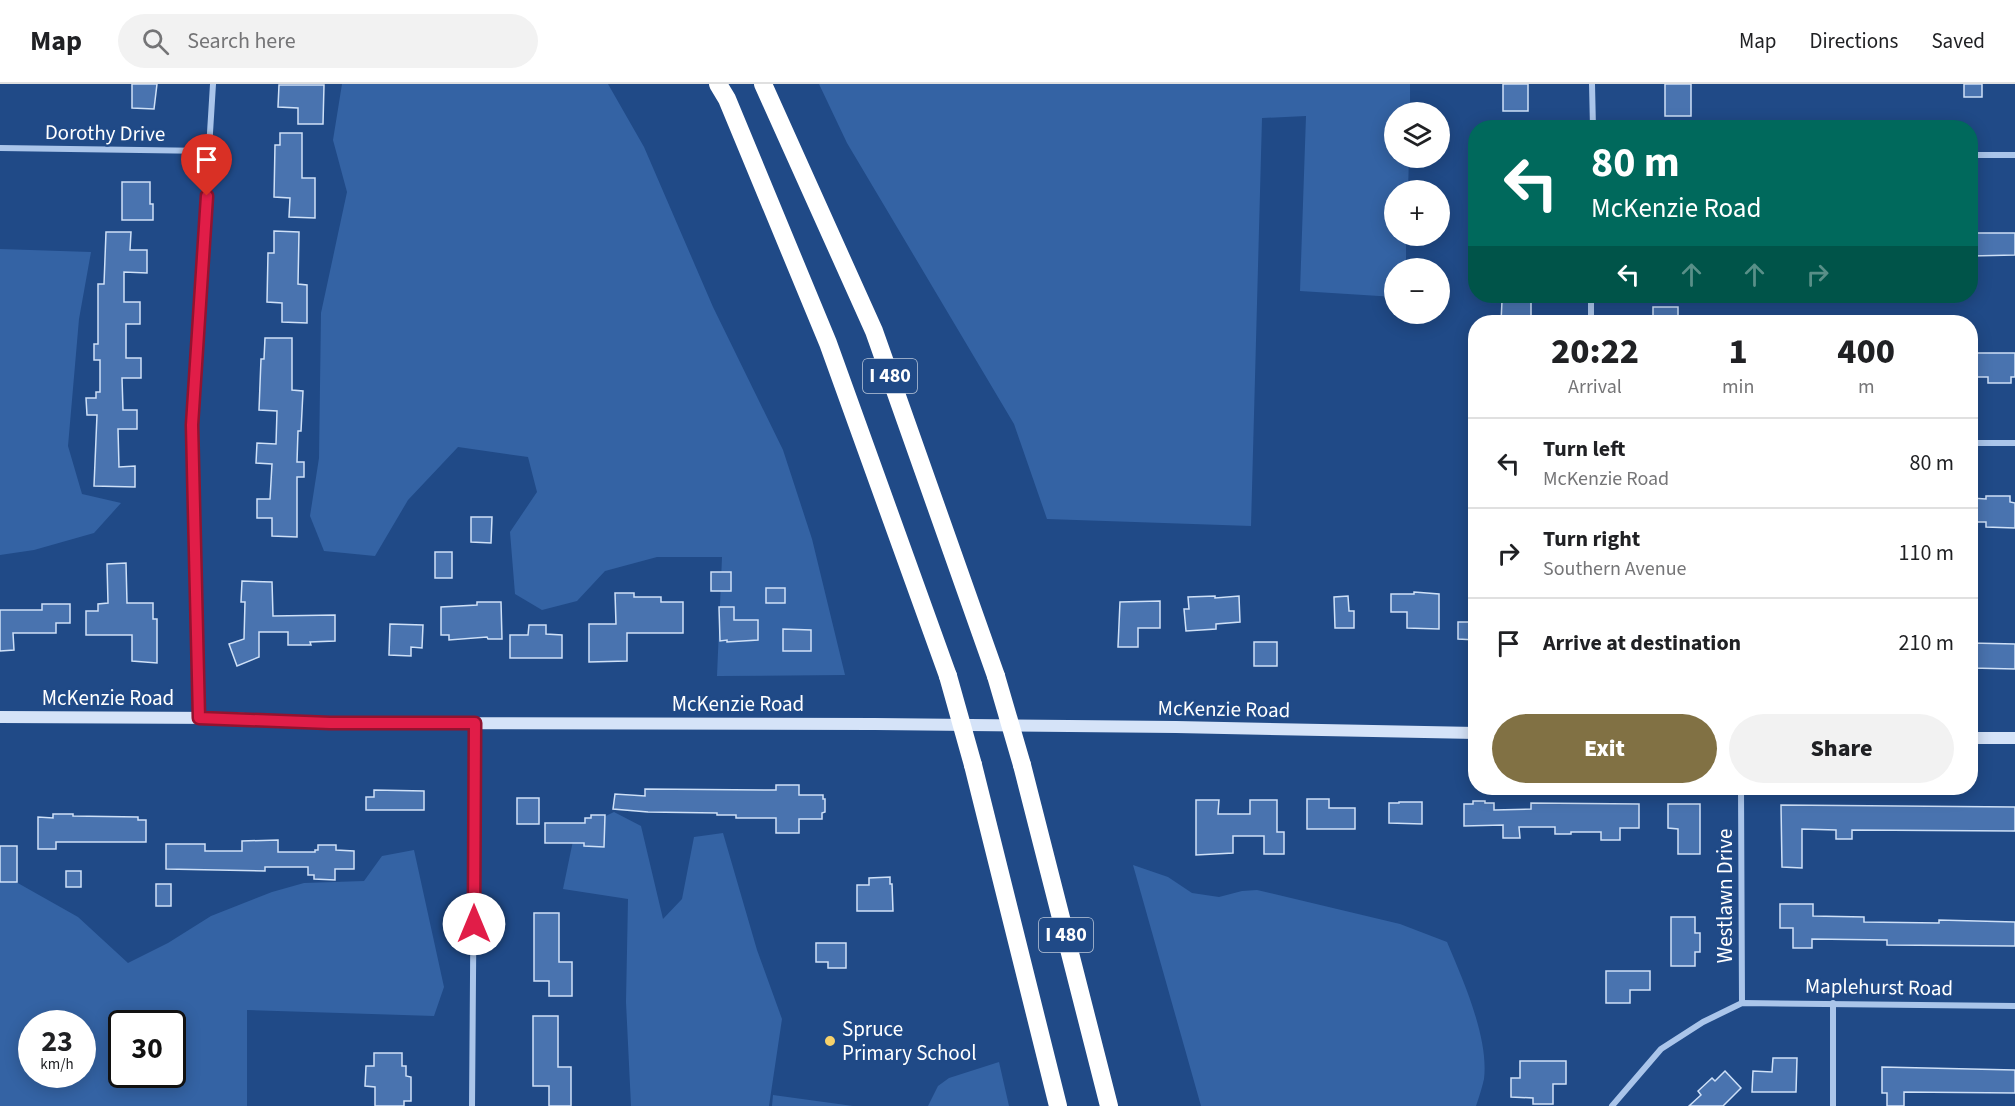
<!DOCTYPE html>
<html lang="en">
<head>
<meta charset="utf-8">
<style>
	:root { --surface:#fff; --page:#f2f2f2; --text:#202124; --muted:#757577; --line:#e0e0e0; --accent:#817144 }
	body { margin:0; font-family:"Source Sans 3",sans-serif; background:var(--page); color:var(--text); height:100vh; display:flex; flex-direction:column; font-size:22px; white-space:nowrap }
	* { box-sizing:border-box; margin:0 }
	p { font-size:20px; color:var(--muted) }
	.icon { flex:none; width:33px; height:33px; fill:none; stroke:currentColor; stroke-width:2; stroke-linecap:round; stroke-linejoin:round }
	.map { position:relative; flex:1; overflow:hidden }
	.sheet { position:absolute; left:1468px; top:231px; width:510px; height:480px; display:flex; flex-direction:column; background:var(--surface); border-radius:24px; box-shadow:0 3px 15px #0003 }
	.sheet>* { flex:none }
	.banner { position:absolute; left:1468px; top:36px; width:510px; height:183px; border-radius:24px; box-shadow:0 3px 15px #0003; background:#00695c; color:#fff; overflow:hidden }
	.controls { position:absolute; left:1384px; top:18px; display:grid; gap:12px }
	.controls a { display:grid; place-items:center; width:66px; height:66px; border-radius:50%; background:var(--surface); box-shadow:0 3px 15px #0003; font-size:30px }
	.speed { position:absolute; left:18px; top:926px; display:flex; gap:12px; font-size:30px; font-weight:700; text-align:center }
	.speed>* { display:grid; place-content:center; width:78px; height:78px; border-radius:50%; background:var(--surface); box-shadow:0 3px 15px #0003; line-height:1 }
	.speed small { font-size:15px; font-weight:400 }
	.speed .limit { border:3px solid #111; border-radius:9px; background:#fff; color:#111 }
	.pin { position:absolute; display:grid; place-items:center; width:51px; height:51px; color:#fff; margin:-62px -26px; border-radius:50% 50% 50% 0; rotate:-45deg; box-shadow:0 0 6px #0007 }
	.pin .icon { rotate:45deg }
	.me { position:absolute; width:66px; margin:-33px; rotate:0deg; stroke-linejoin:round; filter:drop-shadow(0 0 4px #0008) }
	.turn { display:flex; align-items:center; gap:21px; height:126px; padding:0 24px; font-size:27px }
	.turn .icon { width:78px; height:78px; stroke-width:2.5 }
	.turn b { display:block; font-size:42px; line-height:51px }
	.lanes { display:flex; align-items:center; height:57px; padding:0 24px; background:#0003; justify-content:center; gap:30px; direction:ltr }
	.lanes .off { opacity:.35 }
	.eta { display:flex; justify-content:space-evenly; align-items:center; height:102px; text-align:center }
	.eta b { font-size:36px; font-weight:800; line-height:42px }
	.primary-button { display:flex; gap:12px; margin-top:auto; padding:12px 24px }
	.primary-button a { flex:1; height:69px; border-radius:36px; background:var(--accent); color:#fff; font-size:24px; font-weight:800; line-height:69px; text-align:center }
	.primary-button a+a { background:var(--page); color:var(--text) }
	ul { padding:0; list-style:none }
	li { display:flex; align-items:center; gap:18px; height:90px; padding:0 24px; border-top:2px solid var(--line) }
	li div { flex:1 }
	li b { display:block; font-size:22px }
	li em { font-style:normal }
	header { display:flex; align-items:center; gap:36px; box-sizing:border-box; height:84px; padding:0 30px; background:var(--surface); border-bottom:2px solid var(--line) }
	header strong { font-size:28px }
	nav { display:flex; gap:33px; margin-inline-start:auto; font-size:21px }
	.search { width:420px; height:54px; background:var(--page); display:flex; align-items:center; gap:15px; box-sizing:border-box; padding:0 21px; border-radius:33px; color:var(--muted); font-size:22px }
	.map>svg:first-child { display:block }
</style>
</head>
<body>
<header>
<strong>Map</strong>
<div class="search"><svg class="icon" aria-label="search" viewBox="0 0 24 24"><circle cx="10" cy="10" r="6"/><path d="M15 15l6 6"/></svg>Search here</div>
<nav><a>Map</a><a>Directions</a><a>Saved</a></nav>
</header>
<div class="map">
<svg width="2015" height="1022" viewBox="0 0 2015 1022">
	<rect width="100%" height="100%" fill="#204a87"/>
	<!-- green -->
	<g fill="#3463a4" fill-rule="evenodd">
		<polygon points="342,0 608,0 644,63 713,223 783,366 812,455 845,591 717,592 722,473 657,473 605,487 577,517 542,526 515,510 510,448 537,408 528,373 458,363 408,416 375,472 324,467 310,432 319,374 321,229 347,108 333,56"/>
		<polygon points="819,0 1410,0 1410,28 1395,28 1395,74 1409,74 1408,106 1395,106 1395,152 1406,152 1406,184 1395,184 1395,213 1300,207 1306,32 1262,34 1251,442 1047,435 1014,340 847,59"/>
		<polygon points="0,165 91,168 79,235 68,362 82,410 121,419 94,449 34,466 0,471"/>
		<polygon points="614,728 641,742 663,835 682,815 694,753 723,749 757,866 782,935 769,1022 631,1022 626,918 628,815 563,805 575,747"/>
		<path d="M414,766L444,903L434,932L247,926V1022H0V789L78,833L128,879L168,859L211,832L272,808L304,799L364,797L382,772ZM32,939H82V990H32ZM122,939H172V990H122Z"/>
		<path d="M1133,781L1168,793L1192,809L1219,813L1242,807L1257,806L1400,840L1447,858C1463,896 1489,954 1484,995C1482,1004 1479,1013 1476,1022H1201Z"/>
		<polygon points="999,978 1009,1022 928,1022 938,1002 949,994"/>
		<polygon points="773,1011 853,1022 854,1022 772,1022"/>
	</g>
	<!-- building -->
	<g fill="#4973af" stroke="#cee0f7" stroke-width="1.5">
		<polygon points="132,0 157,0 154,25 132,24"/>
		<rect x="1503" y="0" width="25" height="27"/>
		<rect x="1665" y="0" width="26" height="32"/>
		<rect x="1964" y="0" width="18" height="13"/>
		<polygon points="279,1 324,1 323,40 298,40 298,24 278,23"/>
		<polygon points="280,49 302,49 302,94 315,94 315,134 289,133 290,114 274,113 275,61 280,61"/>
		<polygon points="122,98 150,98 150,120 153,120 153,136 122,136"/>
		<polygon points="274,147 299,148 298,200 307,201 307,239 282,238 282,219 267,218 268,169 274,169"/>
		<polygon points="106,148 131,148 130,166 147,166 147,189 124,188 124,218 140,218 140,240 126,240 126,274 141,274 141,294 122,294 123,326 137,326 137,345 118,345 119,383 135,382 135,403 94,402 97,331 87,331 86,314 96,314 96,308 100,308 100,276 94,276 94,260 98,260 98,200 104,200"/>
		<polygon points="1971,149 2015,149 2015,171 1971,172"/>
		<polygon points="1502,217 1531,218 1531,238 1501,238"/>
		<rect x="1653" y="223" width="25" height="15"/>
		<polygon points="265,254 292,254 292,306 303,307 301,347 298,347 297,378 304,378 304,393 297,393 297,453 272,452 272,434 257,434 257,415 270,415 272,380 256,379 257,359 276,360 277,327 259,326 261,275 264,275"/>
		<polygon points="1971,269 2015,269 2015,293 2011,293 2011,299 1988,299 1988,293 1971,293"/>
		<polygon points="1986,412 2010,412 2010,418 2015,419 2015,444 1986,443 1986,438 1971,438 1971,414 1986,415"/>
		<polygon points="471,433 492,433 491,459 471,458"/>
		<rect x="435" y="468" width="17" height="26"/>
		<polygon points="126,479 127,519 153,519 153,535 157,535 157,579 132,577 132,551 86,551 86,527 98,527 98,520 108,519 107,480"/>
		<rect x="711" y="488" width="20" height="19"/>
		<polygon points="242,497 272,498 273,532 335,531 335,557 310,558 311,561 288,561 288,548 259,548 259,573 237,582 229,560 244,555 245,518 241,518"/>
		<rect x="766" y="504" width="19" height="15"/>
		<polygon points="1414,508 1439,510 1439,545 1407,544 1407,528 1391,528 1391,510 1414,510"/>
		<polygon points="615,509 634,509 634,513 661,513 661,518 683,518 683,549 627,549 627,577 589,578 589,540 616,540"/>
		<polygon points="1215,512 1215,514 1239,512 1240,538 1216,540 1216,545 1186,547 1184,525 1189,525 1188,513"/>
		<polygon points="1348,512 1349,527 1354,527 1354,544 1335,544 1334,513"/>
		<polygon points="1160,517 1160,544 1138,544 1138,563 1118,563 1120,518"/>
		<polygon points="477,518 501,518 502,555 488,555 487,553 449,556 449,551 441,551 441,523 477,521"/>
		<polygon points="42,520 70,520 70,539 56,539 56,549 13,549 14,566 0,567 0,526 42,526"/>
		<polygon points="719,523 734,523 734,536 758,536 758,556 727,558 727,556 720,557"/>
		<polygon points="1458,538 1475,538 1476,556 1458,555"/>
		<polygon points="390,540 423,541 422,564 411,563 411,572 389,571"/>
		<polygon points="529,541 546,541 546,550 562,551 562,574 510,574 510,551 528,551"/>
		<polygon points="783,545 811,546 811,567 783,567"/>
		<rect x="1254" y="558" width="23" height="24"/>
		<polygon points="1971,559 2015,560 2015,585 1971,584"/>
		<polygon points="776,701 799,701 799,711 823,711 823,715 825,715 825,728 822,729 822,735 799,735 799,749 776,749 776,734 736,734 736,731 717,731 717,729 648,728 613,725 615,710 645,712 645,705 776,706"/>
		<polygon points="374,706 424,707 424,726 366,726 366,713 374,713"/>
		<rect x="517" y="714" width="22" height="26"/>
		<polygon points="1307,715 1329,715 1329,724 1355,724 1355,745 1307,745"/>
		<polygon points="1196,716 1219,716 1218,730 1250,730 1250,716 1277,716 1277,748 1284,748 1284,770 1264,770 1264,752 1233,752 1233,769 1196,771"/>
		<polygon points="1473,717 1485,717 1485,719 1494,719 1494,726 1531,725 1531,719 1639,720 1639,744 1620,744 1620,756 1601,756 1601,748 1571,748 1571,750 1555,750 1555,743 1519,743 1520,754 1503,754 1503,741 1464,742 1464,720 1473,720"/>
		<polygon points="1399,718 1422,718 1422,740 1389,739 1389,719 1399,719"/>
		<polygon points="1668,720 1700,720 1700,770 1678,770 1678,745 1668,744"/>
		<polygon points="1781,721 2015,723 2015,747 1852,746 1852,755 1836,755 1836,746 1802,745 1802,784 1782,783"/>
		<polygon points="53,730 73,730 73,732 138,733 138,736 146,736 146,758 56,758 56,765 38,765 38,733 53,734"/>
		<polygon points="591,731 605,731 604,763 584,762 584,759 545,759 545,739 585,739 585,734 591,734"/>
		<polygon points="278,756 278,768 315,768 315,766 318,766 318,761 336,761 336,766 354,767 354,785 335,785 335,796 314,795 314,791 308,791 308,783 265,783 265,787 166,785 166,760 205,760 205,767 242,767 242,757"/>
		<rect x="0" y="762" width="17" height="36"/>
		<rect x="66" y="787" width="15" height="16"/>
		<polygon points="890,793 890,800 892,800 893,827 857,827 857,801 869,801 869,794"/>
		<rect x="156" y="800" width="15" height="22"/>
		<polygon points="1780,820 1813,820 1813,832 1864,833 1864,838 1939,839 1939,836 2015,838 2015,862 1887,861 1887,856 1812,855 1812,864 1793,864 1793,844 1780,844"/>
		<polygon points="534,829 559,829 559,878 572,878 572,912 549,912 549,897 534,897"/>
		<polygon points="1671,833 1695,833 1695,849 1700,849 1700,868 1695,868 1695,882 1671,882"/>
		<polygon points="816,859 846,859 846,884 828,884 828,878 816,878"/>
		<polygon points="1606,887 1650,887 1650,906 1630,906 1630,919 1606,919"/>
		<polygon points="533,932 558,932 558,983 571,983 571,1022 549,1022 549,1002 533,1002"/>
		<polygon points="374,969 402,969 402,982 406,982 406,992 411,993 411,1017 404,1017 404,1022 375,1022 375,1003 365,1002 366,982 374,982"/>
		<polygon points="1773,974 1797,974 1796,1008 1752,1008 1753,987 1772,988"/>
		<polygon points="1520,977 1566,977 1566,1000 1553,1000 1553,1020 1533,1020 1533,1014 1511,1013 1511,994 1520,994"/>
		<polygon points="1882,983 2015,986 2015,1009 1904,1008 1904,1022 1887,1022 1887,1009 1882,1009"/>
		<polygon points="1725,987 1741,1004 1723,1022 1689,1022 1701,1011 1698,1007 1712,994 1715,997"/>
	</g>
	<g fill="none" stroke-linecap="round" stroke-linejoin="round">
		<!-- street -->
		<g stroke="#aac5ea" stroke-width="6">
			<polyline points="1592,0 1593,44"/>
			<polyline points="0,64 210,67"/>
			<polyline points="1971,71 2015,71"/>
			<polyline points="1591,238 1591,212"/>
			<polyline points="1971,359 2015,359"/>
			<polyline points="199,634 192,341 213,0"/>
			<polyline points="1741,704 1742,919"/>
			<polyline points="472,1022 475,639"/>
			<polyline points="1612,1022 1661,965 1703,938 1742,919 2015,922"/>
			<polyline points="1833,1022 1833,919"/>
		</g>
		<!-- secondary -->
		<g stroke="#d5e3f8" stroke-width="12">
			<polyline points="0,633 224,634 330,639 875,640 1176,643 1476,649"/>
			<polyline points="1971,654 2015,654"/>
		</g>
		<!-- highway -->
		<g stroke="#fff" stroke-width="18">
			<polyline points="718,0 727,15 828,259 948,592"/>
			<polyline points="763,0 874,247 996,592"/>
			<polyline points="973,681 1058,1022"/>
			<polyline points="1022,681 1109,1022"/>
		</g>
		<!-- highway-bridge -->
		<g stroke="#fff" stroke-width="18">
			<polyline points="948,592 973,681"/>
			<polyline points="996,592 1022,681"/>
		</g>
	</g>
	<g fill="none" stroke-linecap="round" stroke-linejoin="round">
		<defs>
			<polyline id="route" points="207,112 192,341 199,634 330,639 475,639 474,840"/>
		</defs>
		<!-- route casing -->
		<use href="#route" stroke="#92132f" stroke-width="15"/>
		<!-- route -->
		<use href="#route" stroke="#e11d48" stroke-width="10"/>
	</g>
	<!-- markers -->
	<circle fill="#f7d26b" stroke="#204a87" stroke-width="2" cx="830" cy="957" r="6"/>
	<g text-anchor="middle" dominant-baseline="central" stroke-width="4.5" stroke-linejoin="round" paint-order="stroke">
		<!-- shield labels -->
		<g fill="#204a87" stroke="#bcc9db" stroke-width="1.5">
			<rect x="863" y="275" width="54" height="34" rx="4.5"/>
			<rect x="1039" y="834" width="54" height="34" rx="4.5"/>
		</g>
		<g font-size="20" font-weight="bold" fill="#fff">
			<text x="890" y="292">I 480</text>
			<text x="1066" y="851">I 480</text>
		</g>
		<!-- street labels -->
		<g font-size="21" fill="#fff" stroke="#204a87">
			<text transform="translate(105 49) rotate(1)">Dorothy Drive</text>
			<text x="108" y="614">McKenzie Road</text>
			<text x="738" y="620">McKenzie Road</text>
			<text transform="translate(1224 625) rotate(1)">McKenzie Road</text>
			<text transform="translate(1725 812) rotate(-90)">Westlawn Drive</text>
			<text transform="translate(1879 903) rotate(1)">Maplehurst Road</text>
		</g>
		<!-- poi labels -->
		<g font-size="21" fill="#fff" stroke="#204a87" text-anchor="start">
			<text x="842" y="945">Spruce<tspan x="842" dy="24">Primary School</tspan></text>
		</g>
	</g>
</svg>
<div class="controls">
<a><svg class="icon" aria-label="layers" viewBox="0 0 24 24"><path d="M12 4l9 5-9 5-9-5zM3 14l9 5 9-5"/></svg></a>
<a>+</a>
<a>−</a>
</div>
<div class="speed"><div>23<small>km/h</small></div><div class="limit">30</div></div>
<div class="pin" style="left:207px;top:112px;background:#d93025"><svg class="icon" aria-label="arrive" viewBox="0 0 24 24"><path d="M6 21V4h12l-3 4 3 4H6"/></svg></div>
<svg class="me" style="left:474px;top:840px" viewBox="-20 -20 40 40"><circle r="19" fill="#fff"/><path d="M0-13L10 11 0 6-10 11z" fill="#e11d48"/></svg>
<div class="banner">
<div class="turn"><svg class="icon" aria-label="left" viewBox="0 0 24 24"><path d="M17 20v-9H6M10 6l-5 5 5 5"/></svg><div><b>80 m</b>McKenzie Road</div></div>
<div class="lanes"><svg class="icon" aria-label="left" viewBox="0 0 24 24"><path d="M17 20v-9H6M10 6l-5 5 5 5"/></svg><svg class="icon off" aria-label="ahead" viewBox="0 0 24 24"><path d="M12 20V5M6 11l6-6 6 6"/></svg><svg class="icon off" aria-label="ahead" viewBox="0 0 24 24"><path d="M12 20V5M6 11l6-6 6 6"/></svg><svg class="icon off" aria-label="right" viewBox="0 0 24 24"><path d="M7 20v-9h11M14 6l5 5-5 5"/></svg></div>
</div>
<section class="sheet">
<div class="eta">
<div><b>20:22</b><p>Arrival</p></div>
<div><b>1</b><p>min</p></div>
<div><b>400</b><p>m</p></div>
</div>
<ul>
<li><svg class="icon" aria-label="left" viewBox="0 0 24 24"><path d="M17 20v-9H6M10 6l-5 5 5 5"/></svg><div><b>Turn left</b><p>McKenzie Road</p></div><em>80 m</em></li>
<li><svg class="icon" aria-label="right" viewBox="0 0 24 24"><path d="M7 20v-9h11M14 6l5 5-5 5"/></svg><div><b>Turn right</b><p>Southern Avenue</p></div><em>110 m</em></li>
<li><svg class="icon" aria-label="arrive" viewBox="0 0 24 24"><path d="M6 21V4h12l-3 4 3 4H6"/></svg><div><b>Arrive at destination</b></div><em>210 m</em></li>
</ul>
<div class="primary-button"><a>Exit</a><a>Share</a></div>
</section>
</div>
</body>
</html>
